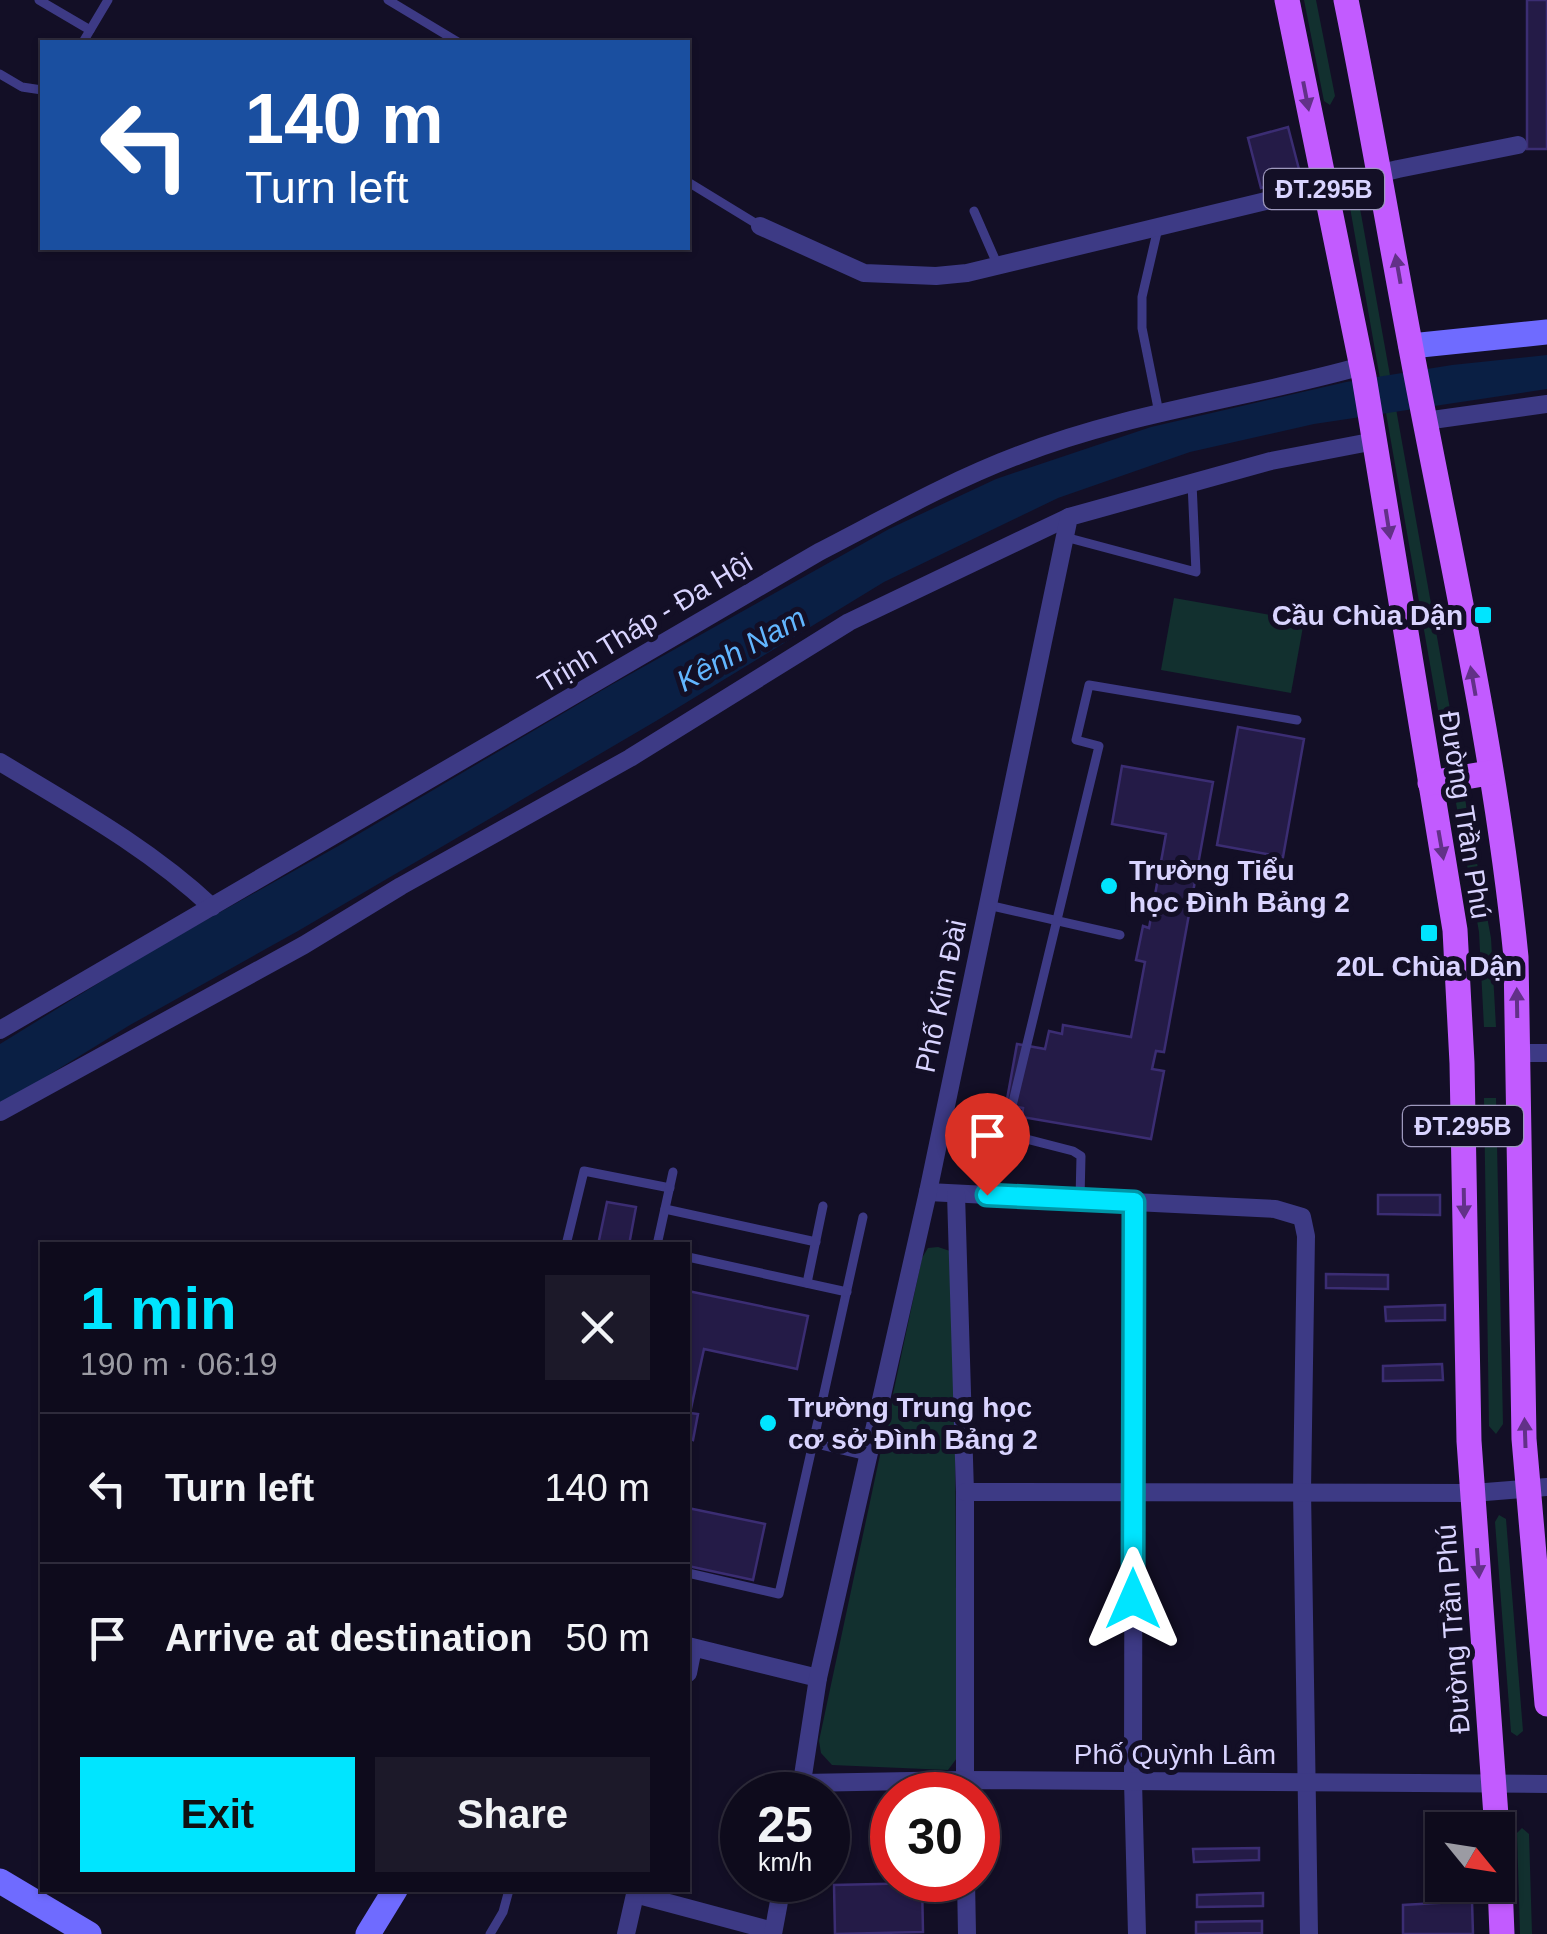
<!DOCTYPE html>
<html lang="en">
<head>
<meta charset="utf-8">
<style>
	:root { --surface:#0e0b1c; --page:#1c1929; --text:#f1f3f6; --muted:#9b9ba3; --line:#2e2b3b; --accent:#00e5ff }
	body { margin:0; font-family:Helvetica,sans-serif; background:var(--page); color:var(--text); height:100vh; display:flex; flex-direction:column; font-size:38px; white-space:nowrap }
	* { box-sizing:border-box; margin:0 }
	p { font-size:32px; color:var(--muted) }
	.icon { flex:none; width:55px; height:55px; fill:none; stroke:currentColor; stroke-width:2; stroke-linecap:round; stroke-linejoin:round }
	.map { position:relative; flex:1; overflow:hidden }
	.side { position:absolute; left:40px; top:1242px; width:650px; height:650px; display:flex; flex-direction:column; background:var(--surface); border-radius:0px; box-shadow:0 2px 8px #0004,0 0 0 2px var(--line) }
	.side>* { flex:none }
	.hud { position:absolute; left:40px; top:40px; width:650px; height:210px; border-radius:0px; box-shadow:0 2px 8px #0004,0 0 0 2px var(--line); background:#1a4fa0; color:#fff; overflow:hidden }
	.needle { width:65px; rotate:120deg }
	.fabs { position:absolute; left:1425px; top:1812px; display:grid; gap:20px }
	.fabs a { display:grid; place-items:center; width:90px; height:90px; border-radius:0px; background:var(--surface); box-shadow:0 2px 8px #0004,0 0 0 2px var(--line); font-size:50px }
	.speed { position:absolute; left:720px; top:1772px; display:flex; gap:20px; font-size:50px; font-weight:700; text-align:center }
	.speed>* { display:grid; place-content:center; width:130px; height:130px; border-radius:50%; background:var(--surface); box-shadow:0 2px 8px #0004,0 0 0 2px var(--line); line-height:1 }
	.speed small { font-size:25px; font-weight:400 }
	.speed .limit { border:15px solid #d22; background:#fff; color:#111 }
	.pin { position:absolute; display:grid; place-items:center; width:85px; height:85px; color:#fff; margin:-102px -42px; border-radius:50% 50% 50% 0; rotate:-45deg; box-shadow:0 0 10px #0007 }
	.pin .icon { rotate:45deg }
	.me { position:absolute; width:110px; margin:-55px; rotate:0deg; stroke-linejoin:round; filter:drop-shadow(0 0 8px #0008) }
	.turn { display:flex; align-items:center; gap:35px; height:210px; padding:0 40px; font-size:45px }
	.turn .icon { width:130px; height:130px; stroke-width:2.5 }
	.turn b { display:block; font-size:70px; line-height:85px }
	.round { display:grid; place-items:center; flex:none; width:105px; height:105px; border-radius:0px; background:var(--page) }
	.head { display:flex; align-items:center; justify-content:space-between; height:170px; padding:0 40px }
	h1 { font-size:60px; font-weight:800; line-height:75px; color:var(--accent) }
	.action { display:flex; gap:20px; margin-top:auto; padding:20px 40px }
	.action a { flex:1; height:115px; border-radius:0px; background:var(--accent); color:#111; font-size:40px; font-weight:800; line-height:115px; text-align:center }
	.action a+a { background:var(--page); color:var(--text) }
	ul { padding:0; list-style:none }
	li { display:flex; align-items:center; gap:30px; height:150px; padding:0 40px; border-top:2px solid var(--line) }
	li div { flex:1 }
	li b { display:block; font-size:38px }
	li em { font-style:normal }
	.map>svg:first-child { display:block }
</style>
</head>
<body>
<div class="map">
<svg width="1547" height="1934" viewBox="0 0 1547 1934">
	<rect width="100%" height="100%" fill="#130f26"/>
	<!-- green -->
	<g fill="#12302f">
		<polygon points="1304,0 1316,0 1335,96 1330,105 1324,101"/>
		<polygon points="1350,190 1357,194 1361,214 1453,726 1450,733 1441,727 1348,196"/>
		<polygon points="1174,598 1304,621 1291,693 1161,670"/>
		<polygon points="1460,796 1465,799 1491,938 1496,1027 1484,1027 1479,932 1456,803"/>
		<polygon points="1484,1098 1496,1098 1503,1424 1496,1434 1489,1426"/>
		<polygon points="938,1247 950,1251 954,1259 957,1758 948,1770 832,1765 821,1753 819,1741 922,1258 928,1248"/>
		<polygon points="1499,1515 1506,1519 1523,1731 1517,1736 1511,1732 1495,1522"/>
		<polygon points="1522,1828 1529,1834 1532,1934 1520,1934 1517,1833"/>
	</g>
	<!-- water -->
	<polygon fill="#0a1f44" points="1547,355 1547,389 1314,424 1190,452 1058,498 884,582 656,721 298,931 130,1025 0,1105 0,1044 149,952 340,845 611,685 889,529 996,479 1151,427 1346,382 1452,365"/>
	<!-- building -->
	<g fill="#241b47" stroke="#3b2d73" stroke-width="2.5">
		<rect x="1527" y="0" width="20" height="149"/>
		<polygon points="1288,127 1301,177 1261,188 1248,138"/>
		<polygon points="1238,727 1304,739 1283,857 1217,845"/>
		<polygon points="1122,766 1213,782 1164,1052 1156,1051 1152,1069 1164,1071 1151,1139 1022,1117 1023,1108 1006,1105 1017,1044 1045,1049 1049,1031 1062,1034 1063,1025 1131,1037 1145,962 1136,960 1143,926 1149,928 1166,834 1112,824"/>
		<polygon points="1378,1195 1440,1195 1440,1215 1378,1214"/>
		<polygon points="607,1202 636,1207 629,1245 598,1245"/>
		<polygon points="1326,1274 1388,1275 1388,1289 1326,1288"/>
		<polygon points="688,1291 808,1316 797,1369 704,1349 690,1413 698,1414 693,1440 688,1438"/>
		<polygon points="1445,1305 1445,1320 1386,1321 1385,1307"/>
		<polygon points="1442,1364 1443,1380 1383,1381 1383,1366"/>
		<polygon points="688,1508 765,1524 753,1580 688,1566"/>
		<polygon points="1259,1848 1259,1860 1194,1862 1193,1849"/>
		<polygon points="922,1883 923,1932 835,1934 834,1885"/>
		<polygon points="1263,1893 1263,1906 1197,1907 1197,1895"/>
		<polygon points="1472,1901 1473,1934 1403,1934 1403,1905"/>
		<polygon points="1262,1921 1262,1933 1196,1934 1196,1922"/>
	</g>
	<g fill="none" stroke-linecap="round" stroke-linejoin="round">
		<!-- lane -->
		<g stroke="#3d3a85" stroke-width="9">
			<polyline points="39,0 90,30"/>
			<polyline points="388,0 458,42"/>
			<polyline points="83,42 108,0"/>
			<polyline points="0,74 22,87 42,90"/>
			<polyline points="688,182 760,226"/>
			<polyline points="974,211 998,266"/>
			<polyline points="1158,228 1142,297 1142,328 1159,413"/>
			<polyline points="1065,537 1196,572 1192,483"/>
			<polyline points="988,905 1120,935"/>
			<polyline points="1080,1199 1081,1156 1073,1151 1015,1136 1010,1125 1012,1106 1099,746 1076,740 1089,685 1297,720"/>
			<polyline points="665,1209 816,1242"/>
			<polyline points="863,1217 813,1443 868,1456"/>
			<polyline points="566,1245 584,1171 670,1188"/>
			<polyline points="657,1245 673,1172"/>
			<polyline points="688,1257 847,1292"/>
			<polyline points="807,1283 823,1206"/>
			<polyline points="688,1573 779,1594 813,1443"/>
			<polyline points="490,1934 503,1912 509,1890"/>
		</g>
		<!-- street -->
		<g stroke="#3d3a85" stroke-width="18">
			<polyline points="760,226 864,273 936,276 967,273 1398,169 1518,145"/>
			<polyline points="1425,421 1547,404"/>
			<path d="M0,762C73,806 149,848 212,907"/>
			<path d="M0,1030L819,552C885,518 950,481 1019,455C1129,412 1249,398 1362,366"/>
			<polyline points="1518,1053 1547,1053"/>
			<polyline points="0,1112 304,945 401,886 630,758 849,622 1069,517"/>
			<polyline points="928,1192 1275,1209 1302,1217 1306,1236 1302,1490 1309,1934"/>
			<polyline points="956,1194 965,1492 965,1795"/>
			<polyline points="1134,1202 1133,1781 1137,1934"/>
			<polyline points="965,1492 1473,1493 1547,1487"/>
			<polyline points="688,1646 818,1678"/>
			<polyline points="688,1673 693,1648"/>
			<polyline points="803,1783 965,1780 1547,1784"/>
			<polyline points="800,1795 818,1678 928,1192 1069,517 1271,461 1375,441"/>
			<polyline points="966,1880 967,1934"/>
			<polyline points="635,1894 773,1931"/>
			<polyline points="626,1934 636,1890"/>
			<polyline points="773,1934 783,1880"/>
		</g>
		<!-- secondary -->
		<g stroke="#6f6bff" stroke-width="25">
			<polyline points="1411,346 1547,332"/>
			<polyline points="0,1881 89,1934"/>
			<polyline points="368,1934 395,1890"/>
		</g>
		<!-- primary -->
		<g stroke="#c25bff" stroke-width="25">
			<polyline points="1287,0 1364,377 1455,930 1462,1063 1469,1441 1497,1830"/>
			<path d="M1346,0C1374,137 1396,274 1423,411C1458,591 1498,774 1516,957L1524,1439L1547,1704"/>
			<polyline points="1430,783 1489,773"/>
			<polyline points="1498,1834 1502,1934"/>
		</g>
	</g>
	<!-- one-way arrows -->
	<defs><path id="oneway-solid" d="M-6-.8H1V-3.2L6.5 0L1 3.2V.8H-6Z" transform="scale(2.5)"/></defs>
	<g fill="#623188">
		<use href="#oneway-solid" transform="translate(1306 96) rotate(79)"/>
		<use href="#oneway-solid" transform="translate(1398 269) rotate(-100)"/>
		<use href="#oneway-solid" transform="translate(1388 524) rotate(81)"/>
		<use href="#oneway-solid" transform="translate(1473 681) rotate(-100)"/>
		<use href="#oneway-solid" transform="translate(1441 845) rotate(80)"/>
		<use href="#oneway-solid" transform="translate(1517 1003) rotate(-91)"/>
		<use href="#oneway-solid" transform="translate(1464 1203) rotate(89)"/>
		<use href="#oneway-solid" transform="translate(1525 1433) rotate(-92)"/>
		<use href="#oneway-solid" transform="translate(1478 1563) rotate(86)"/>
	</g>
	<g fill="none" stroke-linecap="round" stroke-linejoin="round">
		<defs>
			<polyline id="route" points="987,1195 1134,1202 1133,1599"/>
		</defs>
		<!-- route casing -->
		<use href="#route" stroke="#0095a6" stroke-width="25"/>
		<!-- route -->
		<use href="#route" stroke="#00e5ff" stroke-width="18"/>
	</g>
	<!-- markers -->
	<g fill="#00e5ff" stroke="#130f26" stroke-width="4">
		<rect x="1473" y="605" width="20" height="20" rx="5"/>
		<circle cx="1109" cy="886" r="10"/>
		<rect x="1419" y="923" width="20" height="20" rx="5"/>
		<circle cx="768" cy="1423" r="10"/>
	</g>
	<g text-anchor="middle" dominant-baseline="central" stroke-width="10" stroke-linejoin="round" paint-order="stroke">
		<!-- shield labels -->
		<g fill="#130f26" stroke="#9e99be" stroke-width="2.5">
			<rect x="1264" y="169" width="120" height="40" rx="8"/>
			<rect x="1403" y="1106" width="120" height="40" rx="8"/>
		</g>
		<g font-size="25" font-weight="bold" fill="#d9d4ff">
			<text x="1324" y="189">ĐT.295B</text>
			<text x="1463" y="1126">ĐT.295B</text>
		</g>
		<!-- poi labels -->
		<g font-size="28" font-weight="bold" fill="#d9d4ff" stroke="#130f26" text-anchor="start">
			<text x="1463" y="615" text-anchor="end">Cầu Chùa Dận</text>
			<text x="1129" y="870">Trường Tiểu<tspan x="1129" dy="32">học Đình Bảng 2</tspan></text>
			<text x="1429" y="966" text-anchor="middle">20L Chùa Dận</text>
			<text x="788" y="1407">Trường Trung học<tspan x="788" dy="32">cơ sở Đình Bảng 2</tspan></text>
		</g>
		<!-- street labels -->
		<g font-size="28" fill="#d9d4ff" stroke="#130f26">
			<text transform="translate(645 623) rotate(-31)">Trịnh Tháp - Đa Hội</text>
			<text transform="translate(1465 815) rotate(81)">Đường Trần Phú</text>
			<text transform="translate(941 996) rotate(-78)">Phố Kim Đài</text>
			<text transform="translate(1453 1629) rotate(-94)">Đường Trần Phú</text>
			<text x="1175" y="1754">Phố Quỳnh Lâm</text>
		</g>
		<!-- water labels -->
		<g font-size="30" font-style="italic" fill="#62b6ff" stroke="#130f26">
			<text transform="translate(741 649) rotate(-29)">Kênh Nam</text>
		</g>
	</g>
</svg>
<div class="fabs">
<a><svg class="needle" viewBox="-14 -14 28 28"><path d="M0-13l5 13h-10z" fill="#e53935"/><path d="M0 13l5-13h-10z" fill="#9b9ba3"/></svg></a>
</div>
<div class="speed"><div>25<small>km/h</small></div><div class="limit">30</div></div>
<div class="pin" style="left:987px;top:1195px;background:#d93025"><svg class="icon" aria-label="arrive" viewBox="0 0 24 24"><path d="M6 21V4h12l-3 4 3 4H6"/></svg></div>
<svg class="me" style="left:1133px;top:1599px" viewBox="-20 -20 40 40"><path d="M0-17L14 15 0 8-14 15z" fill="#00e5ff" stroke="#fff" stroke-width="4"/></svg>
<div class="hud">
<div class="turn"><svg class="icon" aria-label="left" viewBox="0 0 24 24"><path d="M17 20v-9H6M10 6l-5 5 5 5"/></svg><div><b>140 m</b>Turn left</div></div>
</div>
<section class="side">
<div class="head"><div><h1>1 min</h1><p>190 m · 06:19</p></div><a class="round"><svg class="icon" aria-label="close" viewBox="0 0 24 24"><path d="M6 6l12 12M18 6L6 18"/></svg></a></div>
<ul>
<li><svg class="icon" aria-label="left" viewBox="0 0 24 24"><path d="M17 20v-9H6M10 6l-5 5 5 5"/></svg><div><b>Turn left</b></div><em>140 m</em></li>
<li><svg class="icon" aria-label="arrive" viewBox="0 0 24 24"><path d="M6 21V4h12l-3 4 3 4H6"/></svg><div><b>Arrive at destination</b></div><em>50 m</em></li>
</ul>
<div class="action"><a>Exit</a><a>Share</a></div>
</section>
</div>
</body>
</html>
